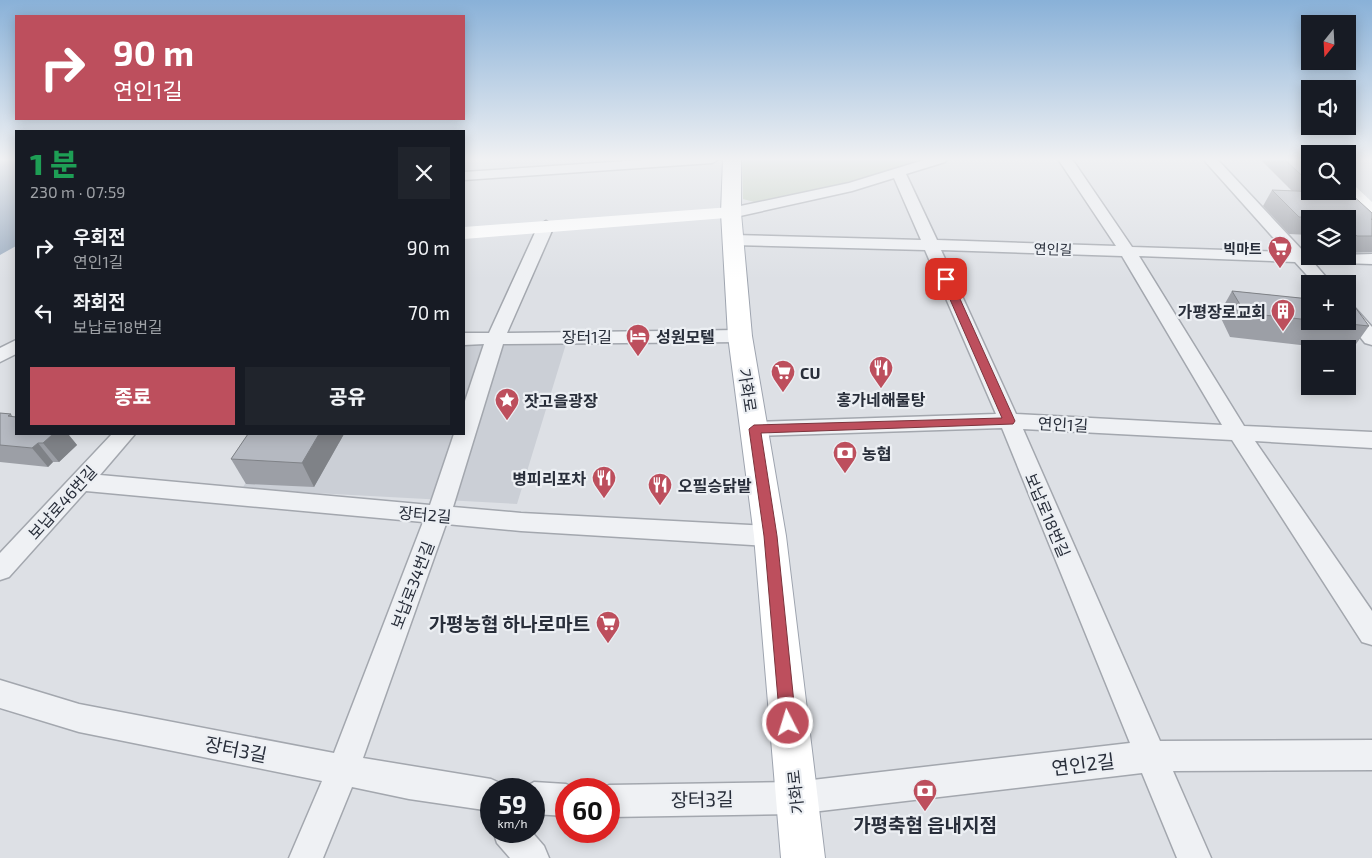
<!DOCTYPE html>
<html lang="ko">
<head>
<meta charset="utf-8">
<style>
	:root { --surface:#171b24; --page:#20242c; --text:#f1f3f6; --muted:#9ea1a6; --accent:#bd4f5d }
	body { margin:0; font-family:"Exo 2","Noto Sans KR",sans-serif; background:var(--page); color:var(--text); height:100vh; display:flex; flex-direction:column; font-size:19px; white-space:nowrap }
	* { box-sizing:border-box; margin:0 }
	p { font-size:16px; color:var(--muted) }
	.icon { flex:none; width:28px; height:28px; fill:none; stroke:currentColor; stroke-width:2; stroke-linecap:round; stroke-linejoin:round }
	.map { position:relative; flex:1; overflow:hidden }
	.sheet { position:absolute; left:15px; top:130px; width:450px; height:305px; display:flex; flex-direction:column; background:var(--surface); border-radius:0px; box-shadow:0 2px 12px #0003 }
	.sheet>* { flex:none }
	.hud { position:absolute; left:15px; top:15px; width:450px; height:105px; border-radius:0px; box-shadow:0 2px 12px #0003; background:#bd4f5d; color:#fff; overflow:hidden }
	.needle { width:32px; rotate:198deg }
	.buttons { position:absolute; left:1301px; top:15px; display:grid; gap:10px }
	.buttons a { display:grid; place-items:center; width:55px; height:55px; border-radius:0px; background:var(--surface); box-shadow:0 2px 12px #0003; font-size:25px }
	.speed { position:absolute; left:480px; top:778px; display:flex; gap:10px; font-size:25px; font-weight:700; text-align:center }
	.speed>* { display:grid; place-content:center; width:65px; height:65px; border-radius:50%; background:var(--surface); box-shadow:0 2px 12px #0003; line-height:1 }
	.speed small { font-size:12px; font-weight:400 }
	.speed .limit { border:8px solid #d22; background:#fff; color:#111 }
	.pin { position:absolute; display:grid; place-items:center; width:42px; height:42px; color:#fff; margin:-21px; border-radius:10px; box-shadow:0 2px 8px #0006 }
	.me { position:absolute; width:55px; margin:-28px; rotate:355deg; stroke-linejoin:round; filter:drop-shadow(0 0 4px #0008) }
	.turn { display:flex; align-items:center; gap:18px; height:105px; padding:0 15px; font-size:22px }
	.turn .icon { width:65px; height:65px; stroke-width:2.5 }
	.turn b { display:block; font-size:35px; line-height:42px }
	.round { display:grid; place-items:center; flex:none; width:52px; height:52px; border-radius:0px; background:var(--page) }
	.summary { display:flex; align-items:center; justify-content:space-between; height:85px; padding:0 15px }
	h1 { font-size:30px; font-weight:800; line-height:38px; color:#1e9e55 }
	.button { display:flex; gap:10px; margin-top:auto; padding:10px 15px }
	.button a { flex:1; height:58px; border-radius:0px; background:var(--accent); color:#fff; font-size:20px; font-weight:800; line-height:58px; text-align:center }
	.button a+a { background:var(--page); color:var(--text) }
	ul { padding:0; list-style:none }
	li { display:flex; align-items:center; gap:15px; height:65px; padding:0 15px }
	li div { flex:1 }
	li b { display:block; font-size:19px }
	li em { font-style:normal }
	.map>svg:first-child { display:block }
</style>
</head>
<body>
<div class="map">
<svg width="1372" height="858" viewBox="0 0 1372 858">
	<rect width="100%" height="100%" fill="#dde0e5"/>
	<!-- built -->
	<polygon fill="#cbcfd6" points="566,344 517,504 242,489 274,434 464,434 464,345"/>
	<!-- green -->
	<polygon fill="#c2cebf" points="747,159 924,159 876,176 758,203 743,199 742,162"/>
	<!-- water -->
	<polygon fill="#9cadc1" points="0,159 16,159 16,246 0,255"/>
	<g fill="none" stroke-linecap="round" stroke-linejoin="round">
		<defs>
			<g id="street">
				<polygon points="657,159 719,159 712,163 464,180 464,172"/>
				<path d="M927,159H947L945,162L906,174L937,240L1116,246L1058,159H1072L1132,247L1286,252L1203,159H1217L1304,252H1310V256L1372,254V264L1313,262L1332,284H1315L1295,262L1139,256L1244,426L1372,432V448L1255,441L1372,611V645L1362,642L1232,440L1023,429L1160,741L1372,740V770L1173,771L1211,858H1177L1142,773L795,814L609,817V789H600L609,785L795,782L1130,743L1002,428L754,436L746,434L743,429L746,424L754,422L996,414L925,250L733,245L725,240L733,235L921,240L894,178L852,191L731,218L723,213L731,208L849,183ZM941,250L1122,256L1222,425L1016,414Z"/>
				<polygon points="546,221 554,226 507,333 740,330 747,332 749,336 747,340 740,342 503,344 453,507 521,513 770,526 779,529 782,536 779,543 770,546 521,531 446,524 363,758 491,779 502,784 504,789 491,789 491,811 409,799 352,787 323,858 289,858 322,781 79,732 0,708 0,680 79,704 334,753 423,522 86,491 9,577 0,580 0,553 112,434 135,434 100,475 430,505 454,434 464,434 464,404 484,344 464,345 464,333 489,333 538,226"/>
				<polygon points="1348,306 1354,307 1372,327 1372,345 1365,343 1347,321"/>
				<polygon points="16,340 16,354 0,362 0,348"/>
				<polygon points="534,782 566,784 577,789 566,789 566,816 534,814 534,789 522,789"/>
				<polygon points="493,831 531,831 544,846 549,858 510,858 497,843"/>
			</g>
			<polygon id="primary" points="723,159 741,159 741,213 752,336 786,536 825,858 781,858 754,536 728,336 721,213"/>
		</defs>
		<!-- street casing -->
		<use href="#street" stroke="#a3a7ae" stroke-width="3"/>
		<!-- primary casing -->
		<use href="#primary" stroke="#9ea4af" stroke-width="2"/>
		<!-- street -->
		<use href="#street" fill="#eff1f4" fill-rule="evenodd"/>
		<!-- secondary -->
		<g fill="#fff" fill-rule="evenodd">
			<polygon points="1348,184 1355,186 1372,202 1372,218 1365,216 1341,194 1340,191 1348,191"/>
			<polygon points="731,207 738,209 741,213 738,217 464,239 464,227"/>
		</g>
		<!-- primary -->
		<use href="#primary" fill="#fff" fill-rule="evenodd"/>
	</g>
	<!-- wall -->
	<g fill="#9c9fa6">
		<polygon points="1260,159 1310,159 1310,191 1348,191 1372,213 1372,252 1348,253 1348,219 1310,219 1310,235 1289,234 1263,206 1272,190 1292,191"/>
		<polygon points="1232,291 1310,299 1310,321 1348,321 1369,326 1351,351 1348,350 1348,349 1335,349 1230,337 1219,314"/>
		<polygon points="0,413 11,414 13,417 16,434 68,434 77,445 59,462 53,462 48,467 0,462"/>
		<polygon points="248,434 344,434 314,487 246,484 231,459"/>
	</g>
	<!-- shaded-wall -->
	<g fill="#7f8287">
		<polygon points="53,434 68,434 77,445 59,462 43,443"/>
		<polygon points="319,434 344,434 314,487 302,463"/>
		<polygon points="38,443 53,462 48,467 32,448"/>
	</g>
	<!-- building -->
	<g fill="#b5b9c1" stroke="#7f8287">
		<polygon points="1284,159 1310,159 1310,183"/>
		<polygon points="1272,190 1320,192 1319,191 1348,191 1372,213 1372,219 1371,219 1372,220 1372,236 1357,236 1348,228 1348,219 1299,217"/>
		<polygon points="1232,291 1310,299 1310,320 1245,313"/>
		<polygon points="1348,303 1352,303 1369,326 1321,321 1348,321"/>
		<polygon points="0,413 11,414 8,416 16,417 16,434 53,434 43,443 38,443 32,448 0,445"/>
		<polygon points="248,434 319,434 302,463 231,459"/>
	</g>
	<!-- sky -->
	<linearGradient id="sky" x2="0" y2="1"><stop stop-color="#89b1d8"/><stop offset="0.57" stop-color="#f0f1f3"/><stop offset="1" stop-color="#f0f1f3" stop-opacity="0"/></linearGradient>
	<rect width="1372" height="279" fill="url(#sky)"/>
	<!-- route -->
	<polygon fill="#bd4f5d" stroke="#7b333c" points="946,276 951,279 1015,421 1013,424 761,433 777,536 796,723 794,728 788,731 782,728 780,723 764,536 749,429 754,425 1002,418 941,279"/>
	<!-- icons -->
	<defs>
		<symbol id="supermarket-pin" viewBox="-11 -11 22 30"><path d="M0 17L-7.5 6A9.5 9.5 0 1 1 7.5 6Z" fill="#bd4f5d" stroke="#eceff3"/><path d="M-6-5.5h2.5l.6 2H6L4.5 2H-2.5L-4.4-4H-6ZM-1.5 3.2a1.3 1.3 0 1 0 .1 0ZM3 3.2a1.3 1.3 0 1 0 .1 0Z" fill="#fff"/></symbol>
		<symbol id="building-pin" viewBox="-11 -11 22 30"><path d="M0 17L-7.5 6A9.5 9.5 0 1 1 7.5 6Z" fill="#bd4f5d" stroke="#eceff3"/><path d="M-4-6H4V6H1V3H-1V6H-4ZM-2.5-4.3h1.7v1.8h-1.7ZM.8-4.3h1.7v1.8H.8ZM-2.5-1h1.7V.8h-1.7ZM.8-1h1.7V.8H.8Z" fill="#fff"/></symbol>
		<symbol id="hotel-pin" viewBox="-11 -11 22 30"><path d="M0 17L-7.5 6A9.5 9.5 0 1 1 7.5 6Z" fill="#bd4f5d" stroke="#eceff3"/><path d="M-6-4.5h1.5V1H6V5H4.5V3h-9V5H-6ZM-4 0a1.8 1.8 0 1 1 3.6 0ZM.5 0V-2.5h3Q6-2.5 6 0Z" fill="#fff"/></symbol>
		<symbol id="restaurant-pin" viewBox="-11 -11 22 30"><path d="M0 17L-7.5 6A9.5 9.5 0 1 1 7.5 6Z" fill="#bd4f5d" stroke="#eceff3"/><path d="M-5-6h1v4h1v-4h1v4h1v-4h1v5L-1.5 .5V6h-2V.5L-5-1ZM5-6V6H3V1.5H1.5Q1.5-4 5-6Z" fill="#fff"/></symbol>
		<symbol id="sight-pin" viewBox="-11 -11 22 30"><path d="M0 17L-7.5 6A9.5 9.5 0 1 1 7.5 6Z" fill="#bd4f5d" stroke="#eceff3"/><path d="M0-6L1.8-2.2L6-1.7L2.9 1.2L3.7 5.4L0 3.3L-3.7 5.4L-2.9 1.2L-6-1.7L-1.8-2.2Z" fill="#fff"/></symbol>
		<symbol id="bank-pin" viewBox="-11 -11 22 30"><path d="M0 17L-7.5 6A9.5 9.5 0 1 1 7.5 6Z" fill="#bd4f5d" stroke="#eceff3"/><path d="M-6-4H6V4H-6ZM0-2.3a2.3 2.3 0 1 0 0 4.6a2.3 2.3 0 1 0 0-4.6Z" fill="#fff"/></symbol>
	</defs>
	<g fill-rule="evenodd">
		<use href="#supermarket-pin" x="1266" y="234" width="28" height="38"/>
		<use href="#building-pin" x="1269" y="297" width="28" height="38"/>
		<use href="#hotel-pin" x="624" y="322" width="28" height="38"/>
		<use href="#restaurant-pin" x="867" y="354" width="28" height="38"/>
		<use href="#supermarket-pin" x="769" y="358" width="28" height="38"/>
		<use href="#sight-pin" x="493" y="386" width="28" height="38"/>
		<use href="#bank-pin" x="831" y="439" width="28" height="38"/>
		<use href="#restaurant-pin" x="590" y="464" width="28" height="38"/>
		<use href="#restaurant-pin" x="646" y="471" width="28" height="38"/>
		<use href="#supermarket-pin" x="594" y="609" width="28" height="38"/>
		<use href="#bank-pin" x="911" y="777" width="28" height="38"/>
	</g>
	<g text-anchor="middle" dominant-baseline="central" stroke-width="4.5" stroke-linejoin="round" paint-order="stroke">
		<!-- far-poi labels -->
		<g font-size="14" font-weight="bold" fill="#282e3a" stroke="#eceff3" text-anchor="end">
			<text x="1262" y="248">빅마트</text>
		</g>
		<!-- far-street labels -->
		<g font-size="14" fill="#282e3a" stroke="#eceff3">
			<text transform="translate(1053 249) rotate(2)">연인길</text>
		</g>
		<!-- poi labels -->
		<g font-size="16" font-weight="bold" fill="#282e3a" stroke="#eceff3" text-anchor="start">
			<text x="1266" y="311" text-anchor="end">가평장로교회</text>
			<text x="656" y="336">성원모텔</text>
			<text x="800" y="372">CU</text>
			<text x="881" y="399" text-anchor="middle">홍가네해물탕</text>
			<text x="524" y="400">잣고을광장</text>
			<text x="862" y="453">농협</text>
			<text x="586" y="478" text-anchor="end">병피리포차</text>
			<text x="678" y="485">오필승닭발</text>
		</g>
		<!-- street labels -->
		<g font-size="16" fill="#282e3a" stroke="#eceff3">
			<text x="587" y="336">장터1길</text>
			<text transform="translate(748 390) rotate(81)">가화로</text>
			<text transform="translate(1063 424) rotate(3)">연인1길</text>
			<text transform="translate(62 502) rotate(-48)">보납로46번길</text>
			<text transform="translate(425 514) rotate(5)">장터2길</text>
			<text transform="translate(1048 515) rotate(67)">보납로18번길</text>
			<text transform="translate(412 585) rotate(-69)">보납로34번길</text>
			<text transform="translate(795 792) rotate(-96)">가화로</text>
		</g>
		<!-- near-poi labels -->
		<g font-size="19" font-weight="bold" fill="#282e3a" stroke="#eceff3" text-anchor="end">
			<text x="590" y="623">가평농협 하나로마트</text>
			<text x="925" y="824" text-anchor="middle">가평축협 읍내지점</text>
		</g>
		<!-- near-street labels -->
		<g font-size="19" fill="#282e3a" stroke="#eceff3">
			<text transform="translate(236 749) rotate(11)">장터3길</text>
			<text transform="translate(1083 764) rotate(-7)">연인2길</text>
			<text transform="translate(702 799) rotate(-1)">장터3길</text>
		</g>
	</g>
</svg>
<div class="buttons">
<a><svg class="needle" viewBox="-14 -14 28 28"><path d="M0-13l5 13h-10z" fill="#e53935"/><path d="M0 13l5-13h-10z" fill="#9ea1a6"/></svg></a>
<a><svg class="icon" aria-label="sound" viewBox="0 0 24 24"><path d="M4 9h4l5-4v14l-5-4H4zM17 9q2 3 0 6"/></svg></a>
<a><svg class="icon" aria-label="search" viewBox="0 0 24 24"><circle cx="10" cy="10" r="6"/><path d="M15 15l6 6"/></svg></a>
<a><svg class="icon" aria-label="layers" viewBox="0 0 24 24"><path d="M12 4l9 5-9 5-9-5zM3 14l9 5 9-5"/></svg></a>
<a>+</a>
<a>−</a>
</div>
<div class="speed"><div>59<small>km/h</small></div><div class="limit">60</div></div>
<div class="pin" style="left:946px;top:279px;background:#d93025"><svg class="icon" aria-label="arrive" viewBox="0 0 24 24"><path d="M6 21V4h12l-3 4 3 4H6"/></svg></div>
<svg class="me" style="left:788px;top:723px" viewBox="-20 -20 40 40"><circle r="17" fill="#bd4f5d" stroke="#fff" stroke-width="3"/><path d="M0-11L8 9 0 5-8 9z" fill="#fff"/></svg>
<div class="hud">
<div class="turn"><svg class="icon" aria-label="right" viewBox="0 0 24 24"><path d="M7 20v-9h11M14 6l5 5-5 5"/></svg><div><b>90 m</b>연인1길</div></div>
</div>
<section class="sheet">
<div class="summary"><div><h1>1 분</h1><p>230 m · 07:59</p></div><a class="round"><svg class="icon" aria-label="close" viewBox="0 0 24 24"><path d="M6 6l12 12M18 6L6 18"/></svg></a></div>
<ul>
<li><svg class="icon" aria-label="right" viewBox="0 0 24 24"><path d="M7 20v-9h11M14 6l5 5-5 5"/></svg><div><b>우회전</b><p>연인1길</p></div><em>90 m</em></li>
<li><svg class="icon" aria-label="left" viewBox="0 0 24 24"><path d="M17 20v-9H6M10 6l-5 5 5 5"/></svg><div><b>좌회전</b><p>보납로18번길</p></div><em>70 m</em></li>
</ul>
<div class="button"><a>종료</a><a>공유</a></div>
</section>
</div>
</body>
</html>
